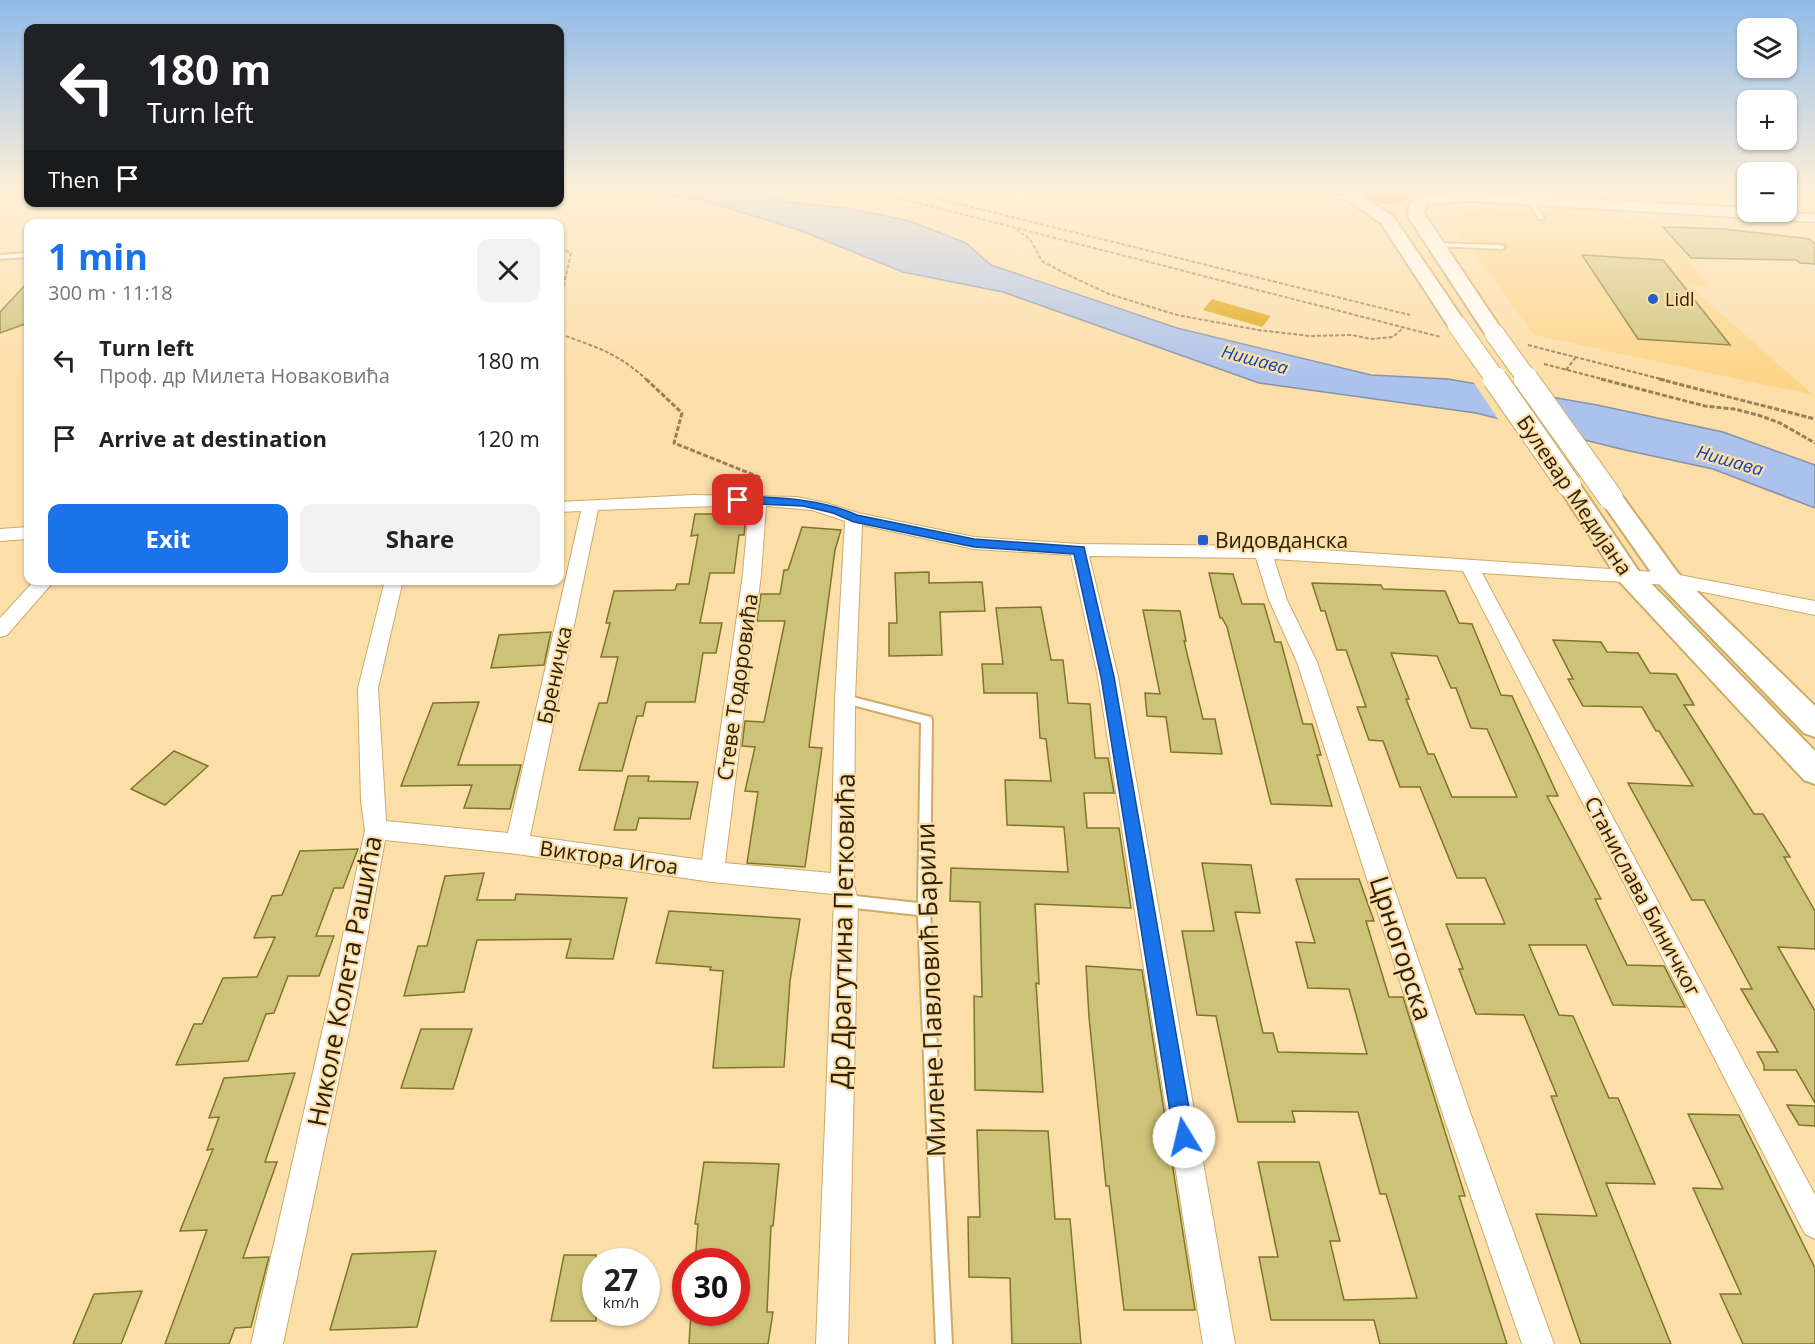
<!DOCTYPE html>
<html lang="en">
<head>
<meta charset="utf-8">
<style>
	:root { --surface:#fff; --page:#f2f2f2; --text:#222; --muted:#767676; --accent:#1a73e8 }
	body { margin:0; font-family:"Open Sans",sans-serif; background:var(--page); color:var(--text); height:100vh; display:flex; flex-direction:column; font-size:22px; white-space:nowrap }
	* { box-sizing:border-box; margin:0 }
	p { font-size:20px; color:var(--muted) }
	.icon { flex:none; width:33px; height:33px; fill:none; stroke:currentColor; stroke-width:2; stroke-linecap:round; stroke-linejoin:round }
	.map { position:relative; flex:1; overflow:hidden }
	.drawer { position:absolute; left:24px; top:219px; width:540px; height:366px; display:flex; flex-direction:column; background:var(--surface); border-radius:12px; box-shadow:0 2px 4px #0004 }
	.drawer>* { flex:none }
	.guide { position:absolute; left:24px; top:24px; width:540px; height:183px; border-radius:12px; box-shadow:0 2px 4px #0004; background:#202124; color:#fff; overflow:hidden }
	.buttons { position:absolute; left:1737px; top:18px; display:grid; gap:12px }
	.buttons a { display:grid; place-items:center; width:60px; height:60px; border-radius:12px; background:var(--surface); box-shadow:0 2px 4px #0004; font-size:30px }
	.speed { position:absolute; left:582px; top:1248px; display:flex; gap:12px; font-size:30px; font-weight:700; text-align:center }
	.speed>* { display:grid; place-content:center; width:78px; height:78px; border-radius:50%; background:var(--surface); box-shadow:0 2px 4px #0004; line-height:1 }
	.speed small { font-size:15px; font-weight:400 }
	.speed .limit { border:9px solid #d22; background:#fff; color:#111 }
	.pin { position:absolute; display:grid; place-items:center; width:51px; height:51px; color:#fff; margin:-26px; border-radius:12px; box-shadow:0 3px 9px #0006 }
	.me { position:absolute; width:66px; margin:-33px; rotate:351deg; stroke-linejoin:round; filter:drop-shadow(0 0 4px #0008) }
	.turn { display:flex; align-items:center; gap:21px; height:126px; padding:0 24px; font-size:27px }
	.turn .icon { width:78px; height:78px; stroke-width:2.5 }
	.turn b { display:block; font-size:42px; line-height:51px }
	.then { display:flex; align-items:center; height:57px; padding:0 24px; background:#0003; gap:12px; font-size:22px }
	.round { display:grid; place-items:center; flex:none; width:63px; height:63px; border-radius:12px; background:var(--page) }
	.headline { display:flex; align-items:center; justify-content:space-between; height:102px; padding:0 24px }
	h1 { font-size:36px; font-weight:700; line-height:45px; color:var(--accent) }
	.cta { display:flex; gap:12px; margin-top:auto; padding:12px 24px }
	.cta a { flex:1; height:69px; border-radius:12px; background:var(--accent); color:#fff; font-size:24px; font-weight:700; line-height:69px; text-align:center }
	.cta a+a { background:var(--page); color:var(--text) }
	ul { padding:0; list-style:none }
	li { display:flex; align-items:center; gap:18px; height:78px; padding:0 24px }
	li div { flex:1 }
	li b { display:block; font-size:22px }
	li em { font-style:normal }
	.map>svg:first-child { display:block }
</style>
</head>
<body>
<div class="map">
<svg width="1815" height="1344" viewBox="0 0 1815 1344">
	<rect width="100%" height="100%" fill="#fcdea9"/>
	<!-- built -->
	<polygon fill="#fdd488" points="1484,210 1656,219 1710,287 1690,286 1813,395 1534,335 1454,225 1456,217 1466,213"/>
	<!-- green -->
	<g fill="#e0a40e">
		<path d="M1353,191H1411L1412,195C1399,211 1367,202 1353,191Z"/>
		<polygon points="1212,299 1271,316 1262,327 1203,310"/>
	</g>
	<!-- water -->
	<polygon fill="#abc2ed" stroke="#8692a7" stroke-width="1.5" points="635,191 754,191 786,202 846,208 910,221 966,243 991,265 1177,328 1371,375 1448,379 1597,405 1723,432 1815,465 1815,508 1713,469 1625,450 1476,413 1259,383 1003,292 903,272 799,230 702,200"/>
	<!-- pier -->
	<polygon fill="#fcdea9" points="1472,380 1548,393 1585,443 1500,422"/>
	<!-- building -->
	<g fill="#ccc379" stroke="#7f752b" stroke-width="1.5" fill-rule="evenodd">
		<polygon points="1663,227 1725,229 1810,239 1815,244 1815,264 1800,263 1796,260 1691,258"/>
		<polygon points="1582,255 1663,260 1730,345 1638,339"/>
		<polygon points="28,282 28,323 0,333 0,312"/>
		<polygon points="695,514 746,514 744,535 739,535 734,573 710,573 700,623 722,623 716,653 703,653 695,702 646,702 643,716 637,716 622,771 579,770 599,703 607,703 618,657 601,657 610,623 606,623 614,591 675,590 677,584 689,584 698,535 691,536"/>
		<polygon points="802,527 841,530 835,550 809,747 822,748 805,867 747,863 758,792 745,791 755,747 742,746 745,721 764,722 785,621 757,621 761,594 780,594 784,570 788,570"/>
		<polygon points="929,572 929,583 982,582 985,611 940,612 942,655 889,656 889,623 897,623 895,573"/>
		<polygon points="1209,573 1233,574 1242,604 1264,604 1275,642 1281,642 1303,724 1312,724 1321,755 1317,755 1332,806 1271,804 1227,627 1222,618 1220,618"/>
		<path d="M1312,583L1381,585L1383,589L1445,591L1459,623L1472,624L1501,695L1512,696L1558,796H1547L1601,899H1595L1627,965L1664,966L1685,1007L1613,1005L1586,945H1529L1559,1015L1573,1016L1609,1098H1618L1655,1184L1606,1183L1671,1344H1581L1536,1214L1597,1216L1551,1096H1557L1524,1015L1476,1014L1459,969H1463L1446,924H1505L1485,878H1457L1420,787H1400L1383,741L1369,740L1357,707H1366L1346,650H1337L1325,611H1321ZM1391,653L1437,656L1451,688H1456L1471,728L1487,729L1517,797H1452L1434,754H1428L1406,699H1409Z"/>
		<polygon points="1041,607 1051,660 1063,660 1068,703 1090,704 1095,758 1108,758 1114,793 1084,793 1087,828 1119,828 1131,908 1035,904 1039,984 1036,983 1043,1092 975,1090 974,996 982,997 980,902 950,901 951,868 1068,872 1064,827 1007,825 1005,780 1051,781 1046,739 1040,738 1037,693 984,693 982,664 1003,664 996,608"/>
		<polygon points="1143,610 1180,611 1186,641 1184,641 1203,719 1215,719 1222,754 1171,752 1166,717 1147,716 1145,693 1160,694"/>
		<polygon points="551,632 544,665 491,668 499,635"/>
		<polygon points="1553,640 1601,642 1607,652 1638,653 1650,673 1676,674 1694,705 1684,705 1754,814 1763,814 1790,857 1784,857 1815,911 1815,949 1778,947 1815,1011 1815,1103 1796,1070 1764,1070 1764,1065 1757,1052 1778,1052 1741,989 1752,989 1704,900 1692,900 1628,783 1693,786 1659,731 1656,731 1642,707 1583,706 1568,679 1573,679"/>
		<polygon points="479,702 458,765 521,765 510,809 464,808 472,785 401,786 433,703"/>
		<polygon points="174,751 208,766 165,805 131,789"/>
		<polygon points="628,776 649,776 648,781 698,782 690,819 639,818 636,830 614,830"/>
		<polygon points="358,849 343,888 334,888 316,936 334,936 319,976 288,976 274,1013 266,1014 248,1061 176,1065 194,1024 202,1024 223,978 257,977 275,937 254,938 272,896 282,895 300,851"/>
		<polygon points="1202,863 1251,865 1260,913 1235,912 1263,1033 1273,1033 1278,1052 1367,1054 1349,989 1308,988 1296,942 1315,943 1296,879 1359,879 1374,921 1366,921 1389,997 1403,997 1465,1196 1459,1196 1507,1344 1380,1344 1374,1320 1271,1320 1259,1257 1278,1257 1258,1162 1319,1162 1340,1241 1330,1241 1344,1300 1417,1298 1386,1194 1380,1194 1358,1112 1292,1111 1295,1122 1238,1122 1216,1016 1197,1015 1182,931 1214,931"/>
		<polygon points="484,873 477,900 515,900 516,894 627,898 613,959 566,958 571,939 477,940 464,992 404,996 418,946 427,946 445,876"/>
		<polygon points="669,911 800,919 790,981 784,1067 713,1068 723,971 710,970 711,967 656,963"/>
		<polygon points="1086,966 1142,970 1195,1310 1124,1310 1109,1186 1106,1186 1089,1017"/>
		<polygon points="421,1029 472,1029 453,1089 401,1088"/>
		<polygon points="295,1073 265,1162 277,1162 243,1258 269,1257 251,1327 235,1328 229,1344 165,1344 207,1230 180,1231 213,1149 207,1150 219,1117 209,1118 224,1078"/>
		<polygon points="1787,1105 1815,1106 1815,1126 1799,1125"/>
		<polygon points="1688,1114 1739,1115 1815,1268 1815,1344 1743,1344 1720,1294 1741,1294 1693,1188 1723,1189"/>
		<polygon points="977,1130 1048,1131 1055,1219 1070,1219 1081,1344 1012,1344 1010,1278 969,1277 968,1217 980,1217"/>
		<polygon points="704,1162 779,1164 773,1226 771,1226 767,1312 773,1312 768,1344 689,1344 691,1312 736,1312 736,1262 695,1262 698,1224 695,1224"/>
		<polygon points="436,1251 417,1327 330,1330 352,1254"/>
		<polygon points="564,1255 596,1255 596,1321 551,1321"/>
		<polygon points="142,1291 121,1344 73,1344 94,1294"/>
	</g>
	<g fill="none" stroke-linecap="round" stroke-linejoin="round">
		<defs>
			<g id="service">
				<polygon points="1305,191 1317,191 1355,199 1352,201"/>
				<polygon points="1529,200 1533,200 1544,218 1543,219 1539,219 1528,201"/>
				<polygon points="1433,243 1502,245 1505,247 1502,249 1435,246 1432,244"/>
				<polygon points="28,253 28,257 0,259 0,255"/>
				<polygon points="845,695 927,716 931,717 932,720 930,910 952,1344 936,1344 918,915 846,907 842,905 840,901 842,897 846,895 918,903 921,723 841,702 840,699 841,696"/>
			</g>
			<g id="minor">
				<path d="M693,495L797,497L826,503L858,513L974,537L1079,544L1263,546L1669,573L1815,601V615L1669,585L1482,573L1815,1195V1239L1805,1234L1463,571L1274,559L1287,600L1317,662L1470,1112L1554,1344H1522L1442,1112L1297,662L1269,600L1256,558L1089,556L1118,677L1235,1344H1203L1098,677L1071,555L974,549L862,525L855,699L854,885L858,901L848,1344H816L834,901L833,894L712,882L517,854L385,840L357,993L283,1344H251L331,993L365,830L361,801L358,688L385,580H403L378,688L386,821L508,833L581,511L560,512V502ZM749,505L743,574L702,860L530,836L598,510ZM766,506L812,510L845,521L835,699L831,873L725,863L761,574Z"/>
				<polygon points="28,527 28,539 0,541 0,529"/>
				<polygon points="35,580 55,580 7,635 0,637 0,618"/>
			</g>
			<polygon id="tertiary" points="1471,193 1748,208 1748,212 1815,214 1815,222 1471,201 1423,204 1416,200 1423,196"/>
			<g id="secondary">
				<polygon points="1335,191 1354,191 1393,216 1467,325 1464,329 1450,329 1381,223"/>
				<polygon points="1418,198 1426,203 1424,213 1427,218 1504,333 1501,337 1487,337 1409,218 1408,213 1410,203"/>
				<polygon points="1569,478 1577,480 1638,570 1815,751 1815,784 1804,780 1620,582 1557,485 1561,480"/>
				<polygon points="1611,490 1620,493 1678,573 1815,706 1815,737 1804,733 1660,585 1599,498 1602,493"/>
			</g>
		</defs>
		<!-- service casing -->
		<use href="#service" stroke="#cdaa66" stroke-width="4"/>
		<!-- minor casing -->
		<use href="#minor" stroke="#cdaa66" stroke-width="2"/>
		<!-- tertiary casing -->
		<use href="#tertiary" stroke="#cdaa66" stroke-width="3"/>
		<!-- secondary casing -->
		<use href="#secondary" stroke="#cdaa66" stroke-width="4"/>
		<!-- path-far1 -->
		<g stroke="#978158" stroke-width="2" stroke-dasharray="4 2" stroke-linecap="butt">
			<polyline points="872,191 1441,337"/>
			<polyline points="906,191 1410,315"/>
			<polyline points="411,224 441,220 478,224"/>
			<polyline points="1016,229 1030,239 1042,261 1066,274 1109,294 1177,315 1258,330 1310,336 1352,335 1371,339 1393,337 1404,327"/>
			<polyline points="560,248 571,253 560,302"/>
			<path d="M560,334C596,347 618,353 647,380"/>
			<polyline points="1528,345 1665,380"/>
			<polyline points="1544,364 1606,380"/>
			<polyline points="1566,370 1576,357"/>
		</g>
		<!-- path -->
		<g stroke="#978158" stroke-width="3" stroke-dasharray="5 2" stroke-linecap="butt">
			<polyline points="646,379 682,413 674,443 759,477 759,487"/>
			<polyline points="1601,379 1705,406 1734,409 1758,415 1780,423 1815,443"/>
			<polyline points="1659,379 1815,419"/>
		</g>
		<!-- service -->
		<use href="#service" fill="#fff" fill-rule="evenodd"/>
		<!-- minor -->
		<use href="#minor" fill="#fff" fill-rule="evenodd"/>
		<!-- tertiary -->
		<use href="#tertiary" fill="#fff" fill-rule="evenodd"/>
		<!-- secondary -->
		<use href="#secondary" fill="#fff" fill-rule="evenodd"/>
		<defs>
			<g id="secondary-bridge-far1">
				<polyline points="1457,325 1496,380"/>
				<polyline points="1494,333 1528,380"/>
			</g>
			<g id="secondary-bridge">
				<polyline points="1495,379 1569,485"/>
				<polyline points="1526,379 1611,498"/>
			</g>
		</defs>
		<!-- secondary-bridge-far1 casing -->
		<use href="#secondary-bridge-far1" stroke="#cdaa66" stroke-width="21" stroke-linecap="butt"/>
		<!-- secondary-bridge casing -->
		<use href="#secondary-bridge" stroke="#cdaa66" stroke-width="26" stroke-linecap="butt"/>
		<!-- secondary-bridge-far1 -->
		<use href="#secondary-bridge-far1" stroke="#fff" stroke-width="19"/>
		<!-- secondary-bridge -->
		<use href="#secondary-bridge" stroke="#fff" stroke-width="24"/>
	</g>
	<!-- sky -->
	<linearGradient id="sky" x2="0" y2="1"><stop stop-color="#8fbaea"/><stop offset="0.5" stop-color="#fef0d8"/><stop offset="1" stop-color="#fef0d8" stop-opacity="0"/></linearGradient>
	<rect width="1815" height="379" fill="url(#sky)"/>
	<!-- route -->
	<path fill="#1a73e8" stroke="#114b97" stroke-width="1.5" d="M738,496C780,498 819,498 857,515L974,539L1084,547L1114,677L1194,1137L1191,1144L1184,1147L1177,1144L1174,1137L1101,677L1074,554L974,547L854,522L833,513L803,506L734,503V497Z"/>
	<!-- markers -->
	<g fill="#265dca" stroke="#fcdea9" stroke-width="2">
		<circle cx="1653" cy="299" r="6"/>
		<rect x="1197" y="534" width="12" height="12" rx="3"/>
	</g>
	<g text-anchor="middle" dominant-baseline="central" stroke-width="4.5" stroke-linejoin="round" paint-order="stroke">
		<!-- far-poi labels -->
		<g font-size="18" fill="#2f2104" stroke="#fcdea9" text-anchor="start">
			<text x="1665" y="299">Lidl</text>
		</g>
		<!-- far-water labels -->
		<g font-size="18" font-style="italic" fill="#0b47bc" stroke="#fcdea9">
			<text transform="translate(1255 359) rotate(15)">Нишава</text>
			<text transform="translate(1730 460) rotate(16)">Нишава</text>
		</g>
		<!-- street labels -->
		<g font-size="21" fill="#2f2104" stroke="#fcdea9">
			<text transform="translate(1575 495) rotate(56)">Булевар Медијана</text>
			<text transform="translate(554 675) rotate(-78)">Бреничка</text>
			<text transform="translate(737 687) rotate(-82)">Стеве Тодоровића</text>
			<text transform="translate(609 857) rotate(8)">Виктора Игоа</text>
			<text transform="translate(1643 896) rotate(62)">Станислава Биничког</text>
		</g>
		<!-- poi labels -->
		<g font-size="21" fill="#2f2104" stroke="#fcdea9" text-anchor="start">
			<text x="1215" y="540">Видовданска</text>
		</g>
		<!-- near-street labels -->
		<g font-size="26" fill="#2f2104" stroke="#fcdea9">
			<text transform="translate(842 931) rotate(-89)">Др Драгутина Петковића</text>
			<text transform="translate(1402 948) rotate(72)">Црногорска</text>
			<text transform="translate(344 981) rotate(-79)">Николе Колета Рашића</text>
			<text transform="translate(930 990) rotate(-92)">Милене Павловић Барили</text>
		</g>
	</g>
</svg>
<div class="buttons">
<a><svg class="icon" aria-label="layers" viewBox="0 0 24 24"><path d="M12 4l9 5-9 5-9-5zM3 14l9 5 9-5"/></svg></a>
<a>+</a>
<a>−</a>
</div>
<div class="speed"><div>27<small>km/h</small></div><div class="limit">30</div></div>
<div class="pin" style="left:738px;top:500px;background:#d93025"><svg class="icon" aria-label="arrive" viewBox="0 0 24 24"><path d="M6 21V4h12l-3 4 3 4H6"/></svg></div>
<svg class="me" style="left:1184px;top:1137px" viewBox="-20 -20 40 40"><circle r="19" fill="#fff"/><path d="M0-13L10 11 0 6-10 11z" fill="#1a73e8"/></svg>
<div class="guide">
<div class="turn"><svg class="icon" aria-label="left" viewBox="0 0 24 24"><path d="M17 20v-9H6M10 6l-5 5 5 5"/></svg><div><b>180 m</b>Turn left</div></div>
<div class="then">Then<svg class="icon" aria-label="arrive" viewBox="0 0 24 24"><path d="M6 21V4h12l-3 4 3 4H6"/></svg></div>
</div>
<section class="drawer">
<div class="headline"><div><h1>1 min</h1><p>300 m · 11:18</p></div><a class="round"><svg class="icon" aria-label="close" viewBox="0 0 24 24"><path d="M6 6l12 12M18 6L6 18"/></svg></a></div>
<ul>
<li><svg class="icon" aria-label="left" viewBox="0 0 24 24"><path d="M17 20v-9H6M10 6l-5 5 5 5"/></svg><div><b>Turn left</b><p>Проф. др Милета Новаковића</p></div><em>180 m</em></li>
<li><svg class="icon" aria-label="arrive" viewBox="0 0 24 24"><path d="M6 21V4h12l-3 4 3 4H6"/></svg><div><b>Arrive at destination</b></div><em>120 m</em></li>
</ul>
<div class="cta"><a>Exit</a><a>Share</a></div>
</section>
</div>
</body>
</html>
